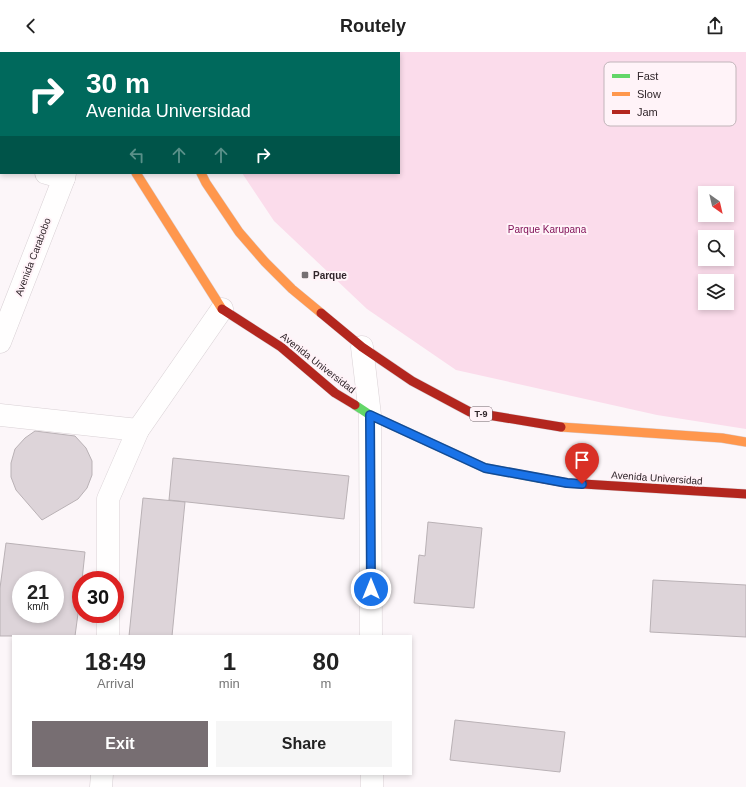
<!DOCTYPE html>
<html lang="en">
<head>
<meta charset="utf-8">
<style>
	:root { --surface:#fff; --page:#f6f6f6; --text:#222; --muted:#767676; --accent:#776e72 }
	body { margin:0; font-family:Arial,sans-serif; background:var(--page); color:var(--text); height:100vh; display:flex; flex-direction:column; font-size:15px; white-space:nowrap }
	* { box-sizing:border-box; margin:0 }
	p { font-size:13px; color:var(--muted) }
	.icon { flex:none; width:22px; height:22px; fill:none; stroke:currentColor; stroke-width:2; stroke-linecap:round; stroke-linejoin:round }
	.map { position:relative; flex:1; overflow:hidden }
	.side { position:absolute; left:12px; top:583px; width:400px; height:140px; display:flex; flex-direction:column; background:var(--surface); border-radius:0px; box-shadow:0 2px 6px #0003 }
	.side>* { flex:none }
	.top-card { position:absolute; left:0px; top:0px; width:400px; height:122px; box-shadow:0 2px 6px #0003; background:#00695c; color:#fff; overflow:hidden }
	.needle { width:26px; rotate:146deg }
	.fabs { position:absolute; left:698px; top:134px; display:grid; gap:8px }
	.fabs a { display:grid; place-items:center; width:36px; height:36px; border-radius:0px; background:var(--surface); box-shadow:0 2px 6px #0003; font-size:20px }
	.speed { position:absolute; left:12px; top:519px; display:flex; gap:8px; font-size:20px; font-weight:700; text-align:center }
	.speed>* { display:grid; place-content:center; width:52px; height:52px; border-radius:50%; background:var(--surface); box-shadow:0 2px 6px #0003; line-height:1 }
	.speed small { font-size:10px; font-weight:400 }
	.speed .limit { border:6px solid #d22; background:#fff; color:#111 }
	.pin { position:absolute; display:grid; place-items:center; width:34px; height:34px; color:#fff; margin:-41px -17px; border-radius:50% 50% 50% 0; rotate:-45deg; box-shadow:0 0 4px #0007 }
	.pin .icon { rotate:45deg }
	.me { position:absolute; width:44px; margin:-22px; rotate:0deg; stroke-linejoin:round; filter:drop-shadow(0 0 3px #0008) }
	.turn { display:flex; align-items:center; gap:14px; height:84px; padding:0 20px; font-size:18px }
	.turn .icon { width:52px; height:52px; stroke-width:2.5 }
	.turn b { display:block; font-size:28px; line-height:34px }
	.lanes { display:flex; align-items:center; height:38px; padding:0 20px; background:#0003; justify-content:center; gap:20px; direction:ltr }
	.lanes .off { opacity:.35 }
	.eta { display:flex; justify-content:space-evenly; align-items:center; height:68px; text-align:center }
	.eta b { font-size:24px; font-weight:700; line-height:28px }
	.action { display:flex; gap:8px; margin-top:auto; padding:8px 20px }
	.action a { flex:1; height:46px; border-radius:0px; background:var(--accent); color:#fff; font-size:16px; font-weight:700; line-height:46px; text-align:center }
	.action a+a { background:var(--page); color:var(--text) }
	header { display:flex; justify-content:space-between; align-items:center; height:52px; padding:0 20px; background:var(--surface); font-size:18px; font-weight:700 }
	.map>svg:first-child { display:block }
</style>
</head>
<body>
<header><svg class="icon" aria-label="back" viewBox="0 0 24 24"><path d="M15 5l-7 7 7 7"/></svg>Routely<svg class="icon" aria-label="share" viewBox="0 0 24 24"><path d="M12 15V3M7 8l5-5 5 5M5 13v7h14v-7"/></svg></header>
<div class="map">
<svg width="746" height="735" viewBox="0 0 746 735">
	<rect width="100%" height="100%" fill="#fcf6f9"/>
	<!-- green -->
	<path fill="#fbdceb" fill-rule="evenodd" d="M184,0H746V377L657,363L456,318L367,257L274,169L242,121H399V1H184ZM705,141H727V163H705ZM705,185H727V207H705ZM705,229H727V251H705Z"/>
	<!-- building -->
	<g fill="#ddd4d9" stroke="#b9b1b5" fill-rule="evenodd">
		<polygon points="35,379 75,384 86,396 92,409 92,423 87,436 78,447 42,468 16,438 11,425 11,411 15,397 25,386"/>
		<polygon points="173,406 349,424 344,467 169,448"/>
		<polygon points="143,446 185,450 172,584 129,584"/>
		<polygon points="428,470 482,476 474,556 414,551 419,503 425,504"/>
		<path d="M6,491L85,500L82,528H81V539L75,584H0V536ZM21,528H55V562H21Z"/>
		<polygon points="653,528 746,533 746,585 650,580"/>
		<polygon points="455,668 565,680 560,720 450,708"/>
	</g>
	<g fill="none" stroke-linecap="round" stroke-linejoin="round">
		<defs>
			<g id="street">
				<polyline points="0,107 1,108"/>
				<polyline points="46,121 64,126"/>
				<polyline points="0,290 64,126 65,121"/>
				<polyline points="362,295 370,363 371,584"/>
				<polyline points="0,363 138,378"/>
				<polyline points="108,528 108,447 138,378 222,257"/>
				<polyline points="108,562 108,584"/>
				<polyline points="372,722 372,735"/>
				<polyline points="101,735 102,722"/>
			</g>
			<polyline id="fast" points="355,353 370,363 485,416 539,426"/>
			<g id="slow">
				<polyline points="90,0 90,1"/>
				<polyline points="152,0 152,1"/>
				<polyline points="136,121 222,257"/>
				<polyline points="201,121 206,131 239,180 265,210 292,237 321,261"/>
				<polyline points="561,375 722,386 746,390"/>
			</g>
			<g id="jam">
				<polyline points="222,257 281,295 335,341 355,353"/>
				<polyline points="321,261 362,295 412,329 470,360 561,375"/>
				<polyline points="539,426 567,431 746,442"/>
			</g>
		</defs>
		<!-- street casing -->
		<use href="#street" stroke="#d9d1d5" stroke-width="23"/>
		<!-- fast casing -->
		<use href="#fast" stroke="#d9d1d5" stroke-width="10"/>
		<!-- slow casing -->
		<use href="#slow" stroke="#d9d1d5" stroke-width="10"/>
		<!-- jam casing -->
		<use href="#jam" stroke="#d9d1d5" stroke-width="10"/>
		<!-- street -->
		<use href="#street" stroke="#fffefe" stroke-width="22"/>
		<!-- fast -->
		<use href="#fast" stroke="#63d668" stroke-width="9"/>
		<!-- slow -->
		<use href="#slow" stroke="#ff974d" stroke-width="9"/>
		<!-- jam -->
		<use href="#jam" stroke="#b3261e" stroke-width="9"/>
	</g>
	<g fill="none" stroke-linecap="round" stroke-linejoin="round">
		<defs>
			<polyline id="route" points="371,537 370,363 485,416 567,431 582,432"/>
		</defs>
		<!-- route casing -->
		<use href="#route" stroke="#114b97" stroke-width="10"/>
		<!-- route -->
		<use href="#route" stroke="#1a73e8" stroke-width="7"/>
	</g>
	<!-- markers -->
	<rect fill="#776e72" stroke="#fff3f8" stroke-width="1.5" x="301" y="219" width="8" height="8" rx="2"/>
	<g text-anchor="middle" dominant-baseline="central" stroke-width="4" stroke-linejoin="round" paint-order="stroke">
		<!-- shield labels -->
		<rect fill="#fff3f8" stroke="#6e6368" stroke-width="1" x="470" y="355" width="22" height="14" rx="3"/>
		<g font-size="9" font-weight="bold" fill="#30252a">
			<text x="481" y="362">T-9</text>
		</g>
		<!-- park labels -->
		<g font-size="10" fill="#821359" stroke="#fff3f8">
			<text x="547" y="177">Parque Karupana</text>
		</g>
		<!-- street labels -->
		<g font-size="10" fill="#30252a" stroke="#fff3f8">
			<text transform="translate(33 205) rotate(-69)">Avenida Carabobo</text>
			<text transform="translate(318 311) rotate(38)">Avenida Universidad</text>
			<text transform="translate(657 426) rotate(4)">Avenida Universidad</text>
		</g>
		<!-- poi labels -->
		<g font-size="10" font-weight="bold" fill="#30252a" stroke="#fff3f8" text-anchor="start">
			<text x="313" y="223">Parque</text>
		</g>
	</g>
	<!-- legend -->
	<rect x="604" y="10" width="132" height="64" rx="6" fill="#fff3f8" stroke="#c1b5ba" stroke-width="1"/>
	<rect x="612" y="22" width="18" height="4" fill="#63d668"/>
	<rect x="612" y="40" width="18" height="4" fill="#ff974d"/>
	<rect x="612" y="58" width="18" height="4" fill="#b3261e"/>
	<g font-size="11" fill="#30252a">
		<text x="637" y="28">Fast</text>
		<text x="637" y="46">Slow</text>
		<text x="637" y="64">Jam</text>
	</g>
</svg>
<div class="fabs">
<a><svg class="needle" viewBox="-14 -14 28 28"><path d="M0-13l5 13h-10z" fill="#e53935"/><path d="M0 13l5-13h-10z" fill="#767676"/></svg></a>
<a><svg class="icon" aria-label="search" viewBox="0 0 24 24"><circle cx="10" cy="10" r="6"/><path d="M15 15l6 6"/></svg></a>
<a><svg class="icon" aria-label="layers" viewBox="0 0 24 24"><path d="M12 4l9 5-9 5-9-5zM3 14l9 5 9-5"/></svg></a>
</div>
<div class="speed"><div>21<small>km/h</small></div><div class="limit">30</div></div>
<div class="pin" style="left:582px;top:432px;background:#d93025"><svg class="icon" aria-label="arrive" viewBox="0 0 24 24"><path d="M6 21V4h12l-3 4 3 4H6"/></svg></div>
<svg class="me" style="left:371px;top:537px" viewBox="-20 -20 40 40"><circle r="17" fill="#1a73e8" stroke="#fff" stroke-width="3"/><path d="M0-11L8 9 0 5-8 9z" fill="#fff"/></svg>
<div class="top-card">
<div class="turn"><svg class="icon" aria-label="right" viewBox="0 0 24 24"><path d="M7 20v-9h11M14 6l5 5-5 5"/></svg><div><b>30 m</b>Avenida Universidad</div></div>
<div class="lanes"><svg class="icon off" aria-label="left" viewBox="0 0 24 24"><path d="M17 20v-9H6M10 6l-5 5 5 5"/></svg><svg class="icon off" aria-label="ahead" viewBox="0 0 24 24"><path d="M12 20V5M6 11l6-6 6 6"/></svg><svg class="icon off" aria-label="ahead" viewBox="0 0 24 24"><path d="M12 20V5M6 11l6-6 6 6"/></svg><svg class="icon" aria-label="right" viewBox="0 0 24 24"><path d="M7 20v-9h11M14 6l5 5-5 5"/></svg></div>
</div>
<section class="side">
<div class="eta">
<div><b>18:49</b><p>Arrival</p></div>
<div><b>1</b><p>min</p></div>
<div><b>80</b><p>m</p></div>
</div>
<div class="action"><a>Exit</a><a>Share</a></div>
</section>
</div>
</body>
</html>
